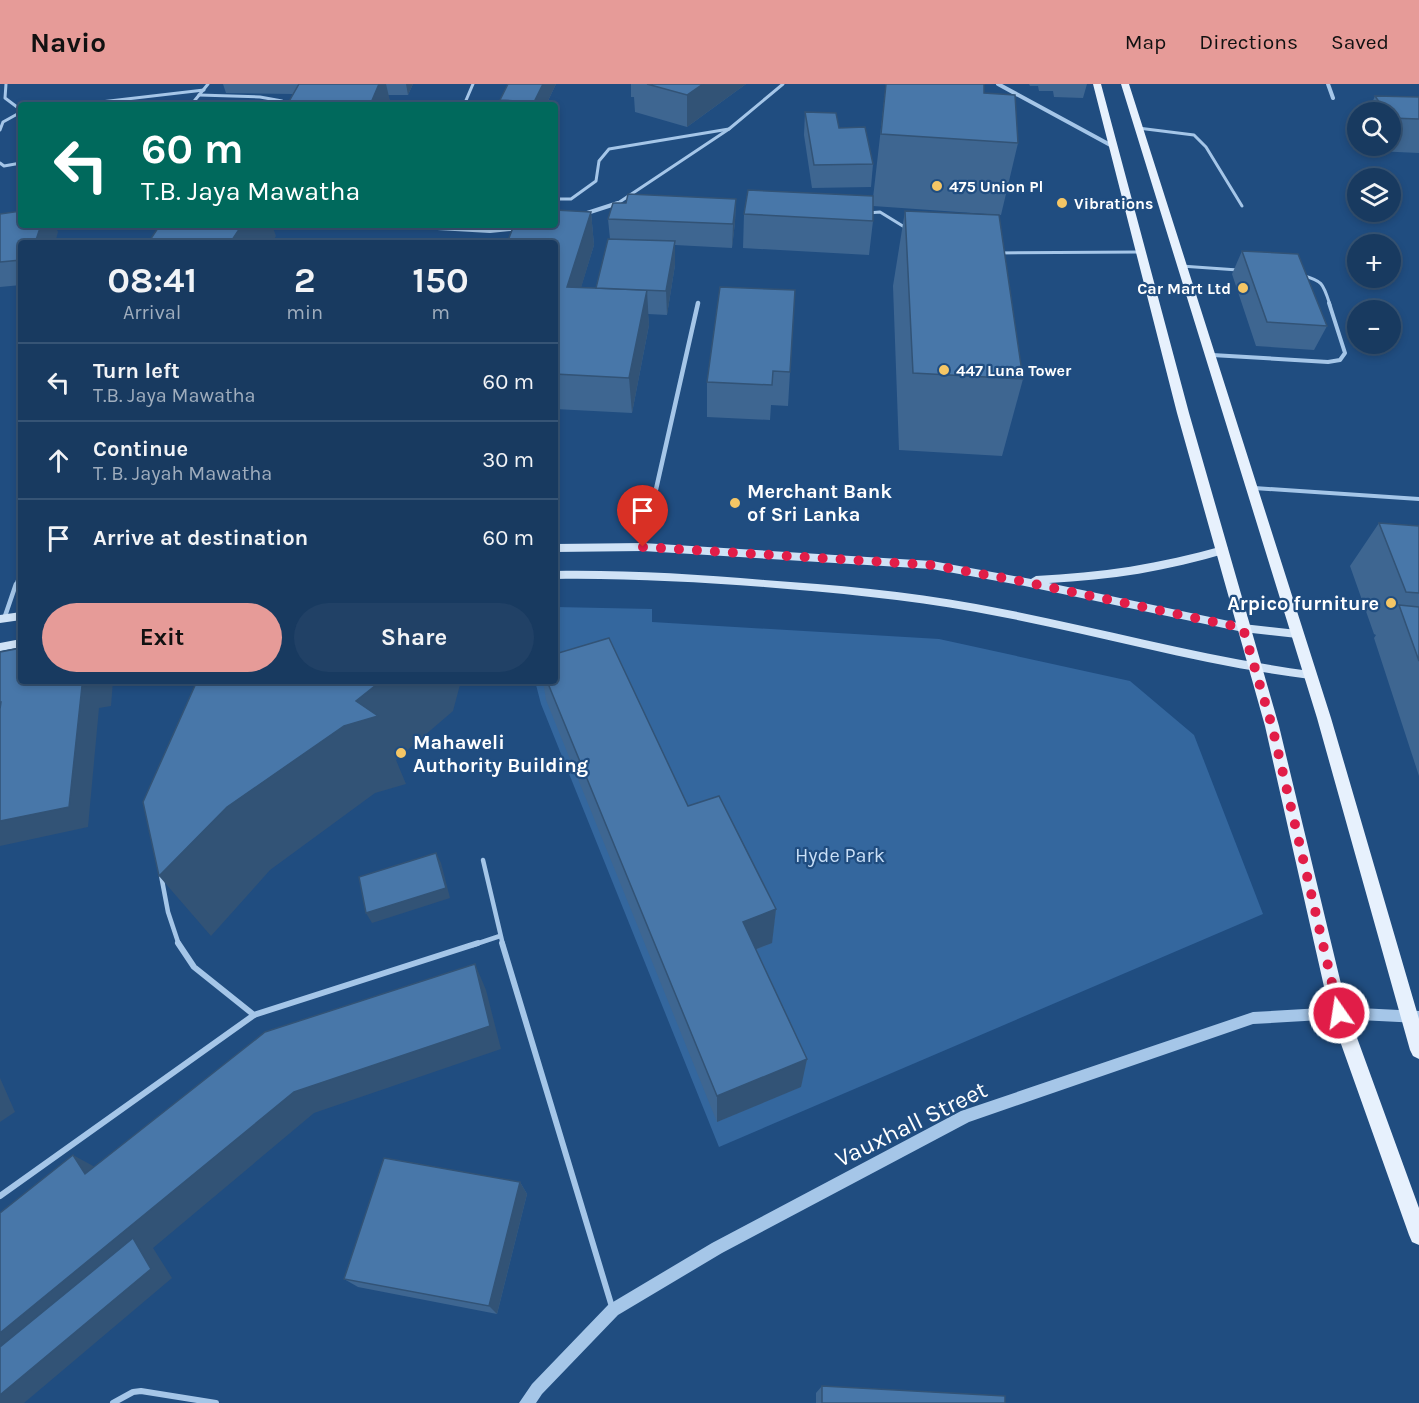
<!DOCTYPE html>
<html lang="en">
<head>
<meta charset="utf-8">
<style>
	:root { --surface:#183a60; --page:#214166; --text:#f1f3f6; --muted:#9fadbd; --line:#365475; --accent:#e69b98 }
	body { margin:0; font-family:Karla,sans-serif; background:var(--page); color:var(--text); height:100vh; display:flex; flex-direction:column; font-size:22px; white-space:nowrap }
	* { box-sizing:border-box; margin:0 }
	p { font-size:20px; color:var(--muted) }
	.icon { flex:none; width:33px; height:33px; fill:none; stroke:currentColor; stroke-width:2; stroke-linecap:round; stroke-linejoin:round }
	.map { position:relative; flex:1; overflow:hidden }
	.sheet { position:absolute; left:18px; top:156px; width:540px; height:444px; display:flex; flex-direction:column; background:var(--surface); border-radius:6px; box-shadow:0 3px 9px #0003,0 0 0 2px var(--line) }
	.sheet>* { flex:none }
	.top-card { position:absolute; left:18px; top:18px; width:540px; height:126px; border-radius:6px; box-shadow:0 3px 9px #0003,0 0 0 2px var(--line); background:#00695c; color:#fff; overflow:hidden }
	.controls { position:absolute; left:1347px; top:18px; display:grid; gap:12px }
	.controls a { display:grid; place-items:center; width:54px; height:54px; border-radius:50%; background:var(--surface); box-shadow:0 3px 9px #0003,0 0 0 2px var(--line); font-size:30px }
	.pin { position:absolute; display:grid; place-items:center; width:51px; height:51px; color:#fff; margin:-62px -26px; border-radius:50% 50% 50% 0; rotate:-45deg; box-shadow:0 0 6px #0007 }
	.pin .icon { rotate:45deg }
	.me { position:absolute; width:66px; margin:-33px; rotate:347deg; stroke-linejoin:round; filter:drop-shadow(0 0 4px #0008) }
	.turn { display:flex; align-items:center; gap:21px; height:126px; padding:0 24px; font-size:27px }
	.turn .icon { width:78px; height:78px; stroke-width:2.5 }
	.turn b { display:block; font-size:42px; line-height:51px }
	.eta { display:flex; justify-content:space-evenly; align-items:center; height:102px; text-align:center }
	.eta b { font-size:36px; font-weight:700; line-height:42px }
	.action { display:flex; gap:12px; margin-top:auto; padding:12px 24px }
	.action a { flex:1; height:69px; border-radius:36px; background:var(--accent); color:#111; font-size:24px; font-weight:700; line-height:69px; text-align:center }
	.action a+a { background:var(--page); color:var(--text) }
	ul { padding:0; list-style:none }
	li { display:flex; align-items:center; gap:18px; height:78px; padding:0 24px; border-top:2px solid var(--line) }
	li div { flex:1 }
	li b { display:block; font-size:22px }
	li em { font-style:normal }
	header { display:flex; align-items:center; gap:36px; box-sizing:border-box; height:84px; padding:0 30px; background:var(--accent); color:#111 }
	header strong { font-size:28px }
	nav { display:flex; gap:33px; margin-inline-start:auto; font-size:21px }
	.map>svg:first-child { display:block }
</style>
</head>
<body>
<header>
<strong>Navio</strong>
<nav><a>Map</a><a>Directions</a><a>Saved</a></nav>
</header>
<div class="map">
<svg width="1419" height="1319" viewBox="0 0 1419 1319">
	<rect width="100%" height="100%" fill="#204d80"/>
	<!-- green -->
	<polygon fill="#34679e" points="555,523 652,525 652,538 939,555 1130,597 1194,651 1263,830 719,1063 541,620 535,597 555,597"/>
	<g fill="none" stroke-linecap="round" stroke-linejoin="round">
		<!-- service-far3 -->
		<g stroke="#a5c6e8" stroke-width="3">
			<polyline points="6,0 5,14 21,26"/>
			<polyline points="199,11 260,13 282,17 282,21"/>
			<polyline points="75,21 204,6"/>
			<polyline points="191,21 208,0"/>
			<polyline points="464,21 473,0"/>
			<polyline points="1138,44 1194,51 1206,63 1242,122"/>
			<polyline points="0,46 3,38 21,28"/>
			<polyline points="0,79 4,82 21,79"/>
			<polyline points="555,115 571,115 596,97 599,77 609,65 729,45"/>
			<polyline points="618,119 729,45 783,0"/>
			<polyline points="868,129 880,128 906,144"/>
			<polyline points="998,169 1140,168"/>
			<polyline points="1181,182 1238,186"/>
			<path d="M1301,191C1323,197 1323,199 1330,221"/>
		</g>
		<!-- service-far2 -->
		<g stroke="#a5c6e8" stroke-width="4">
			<polyline points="1212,271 1328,278 1340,276 1345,269 1329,219"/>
			<polyline points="1254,404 1419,415"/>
			<polyline points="16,502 21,487"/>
		</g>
		<!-- service-far1 -->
		<g stroke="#a5c6e8" stroke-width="4.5">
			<polyline points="4,535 16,500"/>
			<polyline points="483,776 503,861"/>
			<polyline points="161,791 168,828 179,861"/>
			<polyline points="473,861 500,852"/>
		</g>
		<!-- service -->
		<g stroke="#a5c6e8" stroke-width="6">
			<polyline points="178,859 194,883 254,931 478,859"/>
			<polyline points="502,859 612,1223"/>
			<polyline points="0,1112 254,931"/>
			<polyline points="113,1319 133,1308 141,1307 216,1319"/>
		</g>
		<!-- minor-far1 -->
		<g stroke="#a5c6e8" stroke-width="4">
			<polyline points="998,0 1114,63"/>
			<polyline points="1328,0 1333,14"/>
			<polyline points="584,130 618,119"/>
			<polyline points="385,141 490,147 519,144"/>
		</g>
		<!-- minor -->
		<polyline stroke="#a5c6e8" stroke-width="4.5" points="643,463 698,219"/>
		<!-- tertiary -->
		<polygon fill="#a5c6e8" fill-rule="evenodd" points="1339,923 1419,927 1419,939 1339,935 1253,940 969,1038 722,1169 618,1231 542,1310 536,1319 519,1319 532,1300 608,1221 712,1159 961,1027 1253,928"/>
		<!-- secondary -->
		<g fill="#cfe2f6" fill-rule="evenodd">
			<path d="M643,459L932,477L1031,495L1036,492C1100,489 1161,480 1223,462L1227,463L1228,466L1227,469C1168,487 1110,496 1049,499L1243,540L1297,546L1303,550L1297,554L1243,548L1020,501L932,485L643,467L555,468V460Z"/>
			<path d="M555,487C625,486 694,490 764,496C835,501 906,507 976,520C1088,540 1197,572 1310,587L1316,591L1310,595C1197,581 1088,548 976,528C906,515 835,509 764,503C694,498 625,494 555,495Z"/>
			<polygon points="21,528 21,536 0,539 0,531"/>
			<polygon points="21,555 21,563 0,567 0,559"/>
		</g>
		<!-- primary -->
		<g fill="#e7f1fd" fill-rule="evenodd">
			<polygon points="1093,0 1101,0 1189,329 1279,642 1348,929 1419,1124 1419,1161 1412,1158 1409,1151 1330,929 1265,642 1177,329"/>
			<polygon points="1121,0 1129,0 1331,634 1419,935 1419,975 1413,972 1410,966 1317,634"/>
		</g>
	</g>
	<!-- wall -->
	<g fill="#3e6691">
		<polygon points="223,0 413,0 408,11 388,11 391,21 287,21 293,10 226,9"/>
		<polygon points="508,0 556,0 546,21 501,21 500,16"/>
		<polygon points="631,0 746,0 687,43 635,28 634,13 631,13"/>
		<polygon points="886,0 984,9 1018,59 1001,131 873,122 873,137 869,171 743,164 744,130 873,114"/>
		<polygon points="1029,0 1087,0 1083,14 1054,13 1053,7 1039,7 1038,2 1030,2"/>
		<polygon points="1375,12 1419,13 1419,69 1375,67 1371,62 1390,62 1390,28 1368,28"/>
		<polygon points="805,28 839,44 873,80 871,103 812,104 804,51"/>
		<polygon points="736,115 735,138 732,164 675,161 675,181 667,231 648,230 649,241 632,329 555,325 555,159 591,128 594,161 581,203 596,204 610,155 608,135 626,119"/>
		<polygon points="905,127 1023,295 1002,372 899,366 893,202"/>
		<polygon points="0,130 58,148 21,159 21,201 0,203"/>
		<polygon points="1242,167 1327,242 1314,266 1256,262 1232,190"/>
		<polygon points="720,203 790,288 788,322 771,321 770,336 707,333 707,298"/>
		<polygon points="1379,439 1419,442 1419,692 1374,554 1376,551 1374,550 1350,482"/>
		<polygon points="543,597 555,597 688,722 776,825 772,859 756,866 807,975 801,1003 717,1038 546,616"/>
		<polygon points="520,1098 527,1110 497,1230 358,1203 344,1195"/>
		<polygon points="822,1302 1005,1319 816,1319 816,1309"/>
	</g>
	<!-- shaded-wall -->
	<g fill="#325376">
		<polygon points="379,0 386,0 391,21 370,21"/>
		<polygon points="406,0 413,0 408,11"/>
		<polygon points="543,0 556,0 546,21 534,21 534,18"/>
		<polygon points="703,0 746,0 687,43 687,11"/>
		<polygon points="736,115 735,138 732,164 733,140"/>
		<polygon points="591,128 594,161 571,237 567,203"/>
		<polygon points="41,141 55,141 58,148 55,159 35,159"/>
		<polygon points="242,141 272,141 276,152 272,159 230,159"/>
		<polygon points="675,157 675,181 667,231 666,207"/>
		<polygon points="647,206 649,241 632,329 629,294"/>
		<polygon points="95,597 113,597 111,622 99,624 88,743 0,762 0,737 82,602"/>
		<polygon points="381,597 461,597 453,627 396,676 406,700 375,709 270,786 211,852 159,792 227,723"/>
		<polygon points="436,769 441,779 450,814 372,839 366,829"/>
		<polygon points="776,825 772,859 741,871 743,838"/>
		<polygon points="475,880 486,906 501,965 314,1029 153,1164 172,1194 24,1319 0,1319 0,1249 294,1008"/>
		<polygon points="807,975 801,1003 717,1038 717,1012"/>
		<polygon points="0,994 15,1028 0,1038"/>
		<polygon points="73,1071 106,1089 85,1090"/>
		<polygon points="520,1098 527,1110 497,1230 489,1222"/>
	</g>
	<!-- building -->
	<g fill="#4877a9" stroke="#325376" stroke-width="1.5">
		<polygon points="299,0 379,0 370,21 287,21"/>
		<polygon points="508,0 543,0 534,18 500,16"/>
		<polygon points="647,0 703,0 687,11"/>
		<polygon points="886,0 984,0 984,9 1015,11 1018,59 881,50"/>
		<polygon points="1375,12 1419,13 1419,35 1390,34 1390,28 1386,28"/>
		<polygon points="805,28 836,29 839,44 865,43 873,80 814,81"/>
		<polygon points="748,106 873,112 873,137 744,130"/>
		<polygon points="628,110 736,115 733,140 608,135 613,119 626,119"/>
		<polygon points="555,126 591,128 567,203 647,206 629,294 555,290 555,159 507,159 514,141 555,141"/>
		<polygon points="21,127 21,141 41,141 35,159 21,159 21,176 0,178 0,130"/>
		<polygon points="905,127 999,131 1023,295 913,289"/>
		<polygon points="160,141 242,141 230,159 148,159"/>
		<polygon points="608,155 675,157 666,207 596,204"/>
		<polygon points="1242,167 1298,170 1327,242 1267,238"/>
		<polygon points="720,203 795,206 790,288 773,287 772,301 707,298"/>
		<polygon points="1379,439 1419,442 1419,509 1406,508"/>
		<polygon points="1399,521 1419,523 1419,577"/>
		<polygon points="609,554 688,722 719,712 776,825 743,838 807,975 717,1012 547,597 555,597 555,570"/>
		<polygon points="21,564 21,597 95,597 95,600 82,602 69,723 0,737 0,625 1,618 0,618 0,568"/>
		<polygon points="197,597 381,597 356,617 378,632 344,642 227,723 159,792 143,718"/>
		<polygon points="436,769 446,804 366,829 359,793"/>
		<polygon points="475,880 490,942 294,1008 0,1249 0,1129 73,1071 85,1090 265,948"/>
		<polygon points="384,1074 520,1098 489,1222 344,1195"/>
		<polygon points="133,1154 151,1185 0,1311 0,1263"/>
		<polygon points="822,1302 1005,1312 1005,1319 822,1319"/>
	</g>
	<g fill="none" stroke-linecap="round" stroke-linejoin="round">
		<!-- route -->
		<polyline stroke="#e11d48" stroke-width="10" stroke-dasharray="0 18" points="643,463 932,481 1020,497 1243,544 1272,642 1339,929"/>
	</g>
	<!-- markers -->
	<g fill="#f5c665" stroke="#204d80" stroke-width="2">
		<circle cx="937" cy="102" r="6"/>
		<circle cx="1062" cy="119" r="6"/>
		<circle cx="1243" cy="204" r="6"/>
		<circle cx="944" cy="286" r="6"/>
		<circle cx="735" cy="419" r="6"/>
		<circle cx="1391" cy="519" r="6"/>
		<circle cx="401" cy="669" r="6"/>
	</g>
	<g text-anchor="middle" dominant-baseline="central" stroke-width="4.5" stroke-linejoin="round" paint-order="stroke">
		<!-- far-poi labels -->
		<g font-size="16" font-weight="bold" fill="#fff" stroke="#204d80" text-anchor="start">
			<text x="949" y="102">475 Union Pl</text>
			<text x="1074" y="119">Vibrations</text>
			<text x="1231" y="204" text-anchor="end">Car Mart Ltd</text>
			<text x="956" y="286">447 Luna Tower</text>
		</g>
		<!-- poi labels -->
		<g font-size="20" font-weight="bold" fill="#fff" stroke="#204d80" text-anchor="start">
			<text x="747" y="407">Merchant Bank<tspan x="747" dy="23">of Sri Lanka</tspan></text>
			<text x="1379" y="519" text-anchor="end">Arpico furniture</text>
			<text x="413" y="658">Mahaweli<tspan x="413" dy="23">Authority Building</tspan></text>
		</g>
		<!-- park labels -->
		<g font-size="20" fill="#c9dff6" stroke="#204d80">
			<text x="840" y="771">Hyde Park</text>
		</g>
		<!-- near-street labels -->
		<g font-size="24" fill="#fff" stroke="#204d80">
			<text transform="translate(911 1040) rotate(-26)">Vauxhall Street</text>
		</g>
	</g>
</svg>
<div class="controls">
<a><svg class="icon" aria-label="search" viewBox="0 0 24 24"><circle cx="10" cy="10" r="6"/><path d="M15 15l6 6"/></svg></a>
<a><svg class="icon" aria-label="layers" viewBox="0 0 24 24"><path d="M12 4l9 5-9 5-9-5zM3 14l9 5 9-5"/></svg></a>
<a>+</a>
<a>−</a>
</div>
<div class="pin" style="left:643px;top:463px;background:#d93025"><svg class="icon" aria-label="arrive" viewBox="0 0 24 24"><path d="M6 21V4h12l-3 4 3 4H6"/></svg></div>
<svg class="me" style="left:1339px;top:929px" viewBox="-20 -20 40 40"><circle r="17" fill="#e11d48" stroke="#fff" stroke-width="3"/><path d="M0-11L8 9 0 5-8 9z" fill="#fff"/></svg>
<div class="top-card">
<div class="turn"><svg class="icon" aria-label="left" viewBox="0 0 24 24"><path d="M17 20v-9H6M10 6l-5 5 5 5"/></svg><div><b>60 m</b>T.B. Jaya Mawatha</div></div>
</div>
<section class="sheet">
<div class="eta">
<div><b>08:41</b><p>Arrival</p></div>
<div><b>2</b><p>min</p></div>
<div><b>150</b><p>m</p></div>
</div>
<ul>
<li><svg class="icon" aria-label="left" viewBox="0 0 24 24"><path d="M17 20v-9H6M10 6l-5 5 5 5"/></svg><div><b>Turn left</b><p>T.B. Jaya Mawatha</p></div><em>60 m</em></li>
<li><svg class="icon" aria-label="ahead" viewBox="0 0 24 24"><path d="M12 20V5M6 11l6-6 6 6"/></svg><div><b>Continue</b><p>T. B. Jayah Mawatha</p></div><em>30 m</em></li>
<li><svg class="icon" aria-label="arrive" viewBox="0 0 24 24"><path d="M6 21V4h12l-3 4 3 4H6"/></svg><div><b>Arrive at destination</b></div><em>60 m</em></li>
</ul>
<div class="action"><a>Exit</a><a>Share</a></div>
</section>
</div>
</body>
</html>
